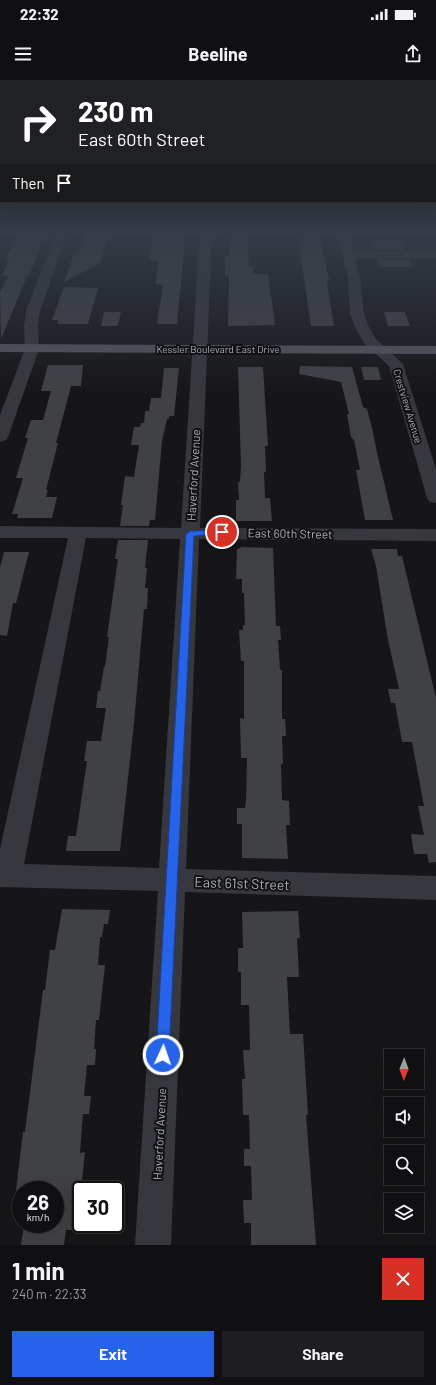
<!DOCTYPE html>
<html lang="en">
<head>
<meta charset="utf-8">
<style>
	:root { --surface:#101012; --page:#1e1e20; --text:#f1f3f6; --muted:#9c9d9f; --line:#303032; --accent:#2563eb }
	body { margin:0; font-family:Barlow,sans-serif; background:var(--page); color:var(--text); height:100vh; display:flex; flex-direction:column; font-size:15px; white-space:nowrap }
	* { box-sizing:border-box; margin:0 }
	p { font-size:13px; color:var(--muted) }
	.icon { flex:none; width:22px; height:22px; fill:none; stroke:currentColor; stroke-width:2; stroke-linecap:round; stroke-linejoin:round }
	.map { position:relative; height:1165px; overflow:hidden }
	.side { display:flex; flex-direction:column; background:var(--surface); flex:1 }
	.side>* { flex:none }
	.guide { position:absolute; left:0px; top:0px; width:436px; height:122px; box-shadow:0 4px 16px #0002,0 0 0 1px var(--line); background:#202124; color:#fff; overflow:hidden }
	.needle { width:26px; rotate:181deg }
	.buttons { position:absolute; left:384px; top:969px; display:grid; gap:8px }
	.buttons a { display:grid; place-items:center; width:40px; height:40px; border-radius:0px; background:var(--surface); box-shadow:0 4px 16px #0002,0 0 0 1px var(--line); font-size:20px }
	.speed { position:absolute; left:12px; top:1101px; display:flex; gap:8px; font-size:20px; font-weight:700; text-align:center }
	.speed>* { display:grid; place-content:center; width:52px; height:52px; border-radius:50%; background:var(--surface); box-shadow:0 4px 16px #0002,0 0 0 1px var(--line); line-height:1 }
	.speed small { font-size:10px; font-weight:400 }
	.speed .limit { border:2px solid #111; border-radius:6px; background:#fff; color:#111 }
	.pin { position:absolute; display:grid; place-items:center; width:34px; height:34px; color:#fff; margin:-17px; border:2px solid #fff; border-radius:50%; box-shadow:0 1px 4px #0007 }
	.me { position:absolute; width:44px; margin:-22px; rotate:3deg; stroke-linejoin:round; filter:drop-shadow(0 0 3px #0008) }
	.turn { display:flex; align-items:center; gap:14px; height:84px; padding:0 12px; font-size:18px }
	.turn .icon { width:52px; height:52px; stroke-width:2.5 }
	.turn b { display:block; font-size:28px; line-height:34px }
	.then { display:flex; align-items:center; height:38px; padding:0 12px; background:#0003; gap:8px; font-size:15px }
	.round { display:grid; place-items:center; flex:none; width:42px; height:42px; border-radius:0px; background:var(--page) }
	.headline { display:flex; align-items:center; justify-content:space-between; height:68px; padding:0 12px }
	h1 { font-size:24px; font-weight:700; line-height:30px }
	.primary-button { display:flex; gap:8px; margin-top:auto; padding:8px 12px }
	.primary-button a { flex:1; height:46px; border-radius:0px; background:var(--accent); color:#fff; font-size:16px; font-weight:700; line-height:46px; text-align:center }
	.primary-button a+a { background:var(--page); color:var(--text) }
	.status { display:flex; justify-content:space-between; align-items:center; height:28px; padding:0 20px; background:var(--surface); direction:ltr }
	.status svg { height:11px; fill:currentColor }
	header { display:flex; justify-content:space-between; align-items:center; height:52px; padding:0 12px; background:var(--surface); font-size:18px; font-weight:700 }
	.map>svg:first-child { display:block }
</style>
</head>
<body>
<div class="status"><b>22:32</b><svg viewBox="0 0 49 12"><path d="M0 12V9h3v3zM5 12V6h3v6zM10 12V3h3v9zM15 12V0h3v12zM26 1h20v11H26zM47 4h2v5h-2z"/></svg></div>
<header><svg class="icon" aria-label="menu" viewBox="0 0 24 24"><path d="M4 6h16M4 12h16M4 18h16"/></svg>Beeline<svg class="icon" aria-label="share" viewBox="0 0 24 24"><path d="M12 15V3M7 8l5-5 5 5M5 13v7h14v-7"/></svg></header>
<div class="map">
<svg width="436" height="1165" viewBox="0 0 436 1165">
	<rect width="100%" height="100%" fill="#161618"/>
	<!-- building -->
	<g fill="#404145">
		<polygon points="169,152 183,152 183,170 184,170 177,244 157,244 163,205 156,204 158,181 149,181 155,154"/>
		<polygon points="86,153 109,153 100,183 64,202 74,174 77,174"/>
		<polygon points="19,154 45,154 29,196 27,196 1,259 0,212 8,196 2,196 9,180 6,180"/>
		<polygon points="301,154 319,154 329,200 327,200 328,209 334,246 311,246 300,171 299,165 302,165"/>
		<polygon points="231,155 247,155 249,186 253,186 253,194 268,194 275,245 228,246 229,197 225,196 225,175 229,176"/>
		<polygon points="372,161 402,161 405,170 375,170"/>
		<polygon points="378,180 410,180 412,187 381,187"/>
		<polygon points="64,207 98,208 88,244 57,244 58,240 52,240"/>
		<polygon points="104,232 121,232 118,246 101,246"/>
		<polygon points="384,232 405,232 410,246 388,246"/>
		<polygon points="48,285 83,285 81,306 71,306 56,363 58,363 46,410 48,410 46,417 57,417 52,438 17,438 18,434 12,434 23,398 16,398 28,358 25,358 31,340 43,340 51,311 41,311"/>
		<polygon points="300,286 352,287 363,327 367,329 372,348 378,377 393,440 365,440 356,390 360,390 354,360 351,357 347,334 349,334 341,302 299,294"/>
		<polygon points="238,287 263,287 268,366 265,366 266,392 264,392 265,418 270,418 272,441 236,441 236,420 239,420 238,402 240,402 241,386"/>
		<polygon points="361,287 378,287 381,300 364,300"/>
		<polygon points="164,288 179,288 174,336 169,336 169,339 167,339 162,361 155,440 150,440 149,446 120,446 123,425 121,425 125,396 134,397 139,365 131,365 134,347 140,347 141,343 144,343 145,331 149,331 151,318 161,318"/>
		<polygon points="118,460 148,460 145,488 147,488 145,508 148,508 147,529 144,529 134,643 120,771 66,771 68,756 76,756 87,681 84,681 87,661 101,661 106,628 96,628 98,611 100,611 104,587 105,587 109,557 107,557 118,479 115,479"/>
		<polygon points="242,467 273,468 276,546 280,546 281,560 278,560 280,590 282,590 282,639 285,639 286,656 282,656 283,684 281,684 282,720 289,721 290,745 286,745 288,779 242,778 242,744 237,744 237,728 245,728 246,722 247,678 241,678 240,638 244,639 244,581 241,581 239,550 243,550 243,545 245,545 244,513 242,513 242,499 236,499 237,469"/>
		<polygon points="371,469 397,469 398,476 402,476 436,618 436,782 429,783 427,774 414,774 411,754 424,755 418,726 424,726 412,662 402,662 395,623 391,623 388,609 399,609 388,560 376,486"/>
		<polygon points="4,472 29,472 16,523 13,523 7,556 0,555 0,487"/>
		<polygon points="62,829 110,830 108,844 104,844 102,857 100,857 98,885 105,885 99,940 96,940 94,969 96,969 95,985 87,985 84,1016 91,1016 89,1034 83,1034 80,1073 85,1072 77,1150 66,1150 64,1165 21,1165 24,1144 55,1144 55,1110 16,1110 23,1052 25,1052 43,910 45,910 50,870 55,870"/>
		<polygon points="298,831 300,858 297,858 299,897 287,897 290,954 303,954 308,1035 306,1035 316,1165 251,1165 251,1143 244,1143 243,1120 252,1120 251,1086 244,1086 244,1069 250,1069 249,1035 243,1035 242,999 245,999 243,970 250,970 249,925 241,925 241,892 238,892 238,868 243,868 242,832"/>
	</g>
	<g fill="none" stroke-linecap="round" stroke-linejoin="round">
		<!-- minor -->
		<g fill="#37383d" fill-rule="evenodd">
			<polygon points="57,151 68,151 40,231 38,246 39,269 8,357 6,360 0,362 0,335 25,269 24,246 26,231"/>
			<path d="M200,151H212L200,448L436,449V461L199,459L186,789L436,796V820L185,812L171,1165H135L158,811L0,807V769L68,458H0V446L181,448ZM86,458L180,459L159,788L24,784Z"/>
			<polygon points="337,151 348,151 353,171 436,171 436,179 355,179 360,198 364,234 368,245 375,258 403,284 436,389 436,423 430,422 427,418 389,286 364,263 354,245 350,234 348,198"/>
		</g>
		<!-- major -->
		<polygon fill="#53555c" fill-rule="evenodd" points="0,264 436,266 436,274 0,272"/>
	</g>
	<!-- sky -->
	<linearGradient id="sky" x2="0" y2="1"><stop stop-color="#0c0c0d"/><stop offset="0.48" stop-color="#363c48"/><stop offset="1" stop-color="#363c48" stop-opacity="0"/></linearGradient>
	<rect width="436" height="315" fill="url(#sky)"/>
	<!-- route -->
	<polygon fill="#2563eb" stroke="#184099" points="222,450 226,452 225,454 194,456 169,975 167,980 163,982 158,980 156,975 186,454 190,451"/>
	<g text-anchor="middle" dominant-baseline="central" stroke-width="4" stroke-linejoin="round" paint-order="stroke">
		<!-- far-street labels -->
		<g font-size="10" fill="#a8adb8" stroke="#111113">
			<text x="218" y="269">Kessler Boulevard East Drive</text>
			<text transform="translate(408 326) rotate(73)">Crestview Avenue</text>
		</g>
		<!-- street labels -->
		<g font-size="12" fill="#a8adb8" stroke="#111113">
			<text transform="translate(193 395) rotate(-87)">Haverford Avenue</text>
			<text transform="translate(290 453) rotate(1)">East 60th Street</text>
			<text transform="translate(159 1054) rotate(-87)">Haverford Avenue</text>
		</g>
		<!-- near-street labels -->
		<g font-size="14" fill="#a8adb8" stroke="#111113">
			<text transform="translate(242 803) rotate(2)">East 61st Street</text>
		</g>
	</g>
</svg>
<div class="buttons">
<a><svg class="needle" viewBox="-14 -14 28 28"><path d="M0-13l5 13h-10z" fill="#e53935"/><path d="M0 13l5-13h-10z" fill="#9c9d9f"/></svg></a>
<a><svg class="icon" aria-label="sound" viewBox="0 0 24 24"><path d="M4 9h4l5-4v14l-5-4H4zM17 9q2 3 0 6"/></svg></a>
<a><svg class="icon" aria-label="search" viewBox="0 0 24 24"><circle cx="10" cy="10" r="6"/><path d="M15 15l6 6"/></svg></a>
<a><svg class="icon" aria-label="layers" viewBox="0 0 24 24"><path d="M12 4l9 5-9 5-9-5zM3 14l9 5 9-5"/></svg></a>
</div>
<div class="speed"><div>26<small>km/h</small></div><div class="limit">30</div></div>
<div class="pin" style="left:222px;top:452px;background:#d93025"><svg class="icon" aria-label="arrive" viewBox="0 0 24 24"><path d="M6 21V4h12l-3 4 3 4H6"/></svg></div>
<svg class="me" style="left:163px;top:975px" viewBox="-20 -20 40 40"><circle r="17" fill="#2563eb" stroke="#fff" stroke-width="3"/><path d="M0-11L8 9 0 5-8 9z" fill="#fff"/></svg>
<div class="guide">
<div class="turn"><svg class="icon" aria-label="right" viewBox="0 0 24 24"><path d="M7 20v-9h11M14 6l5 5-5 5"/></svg><div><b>230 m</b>East 60th Street</div></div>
<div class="then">Then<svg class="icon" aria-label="arrive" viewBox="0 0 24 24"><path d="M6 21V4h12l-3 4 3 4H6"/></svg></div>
</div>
</div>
<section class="side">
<div class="headline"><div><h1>1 min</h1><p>240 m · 22:33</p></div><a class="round" style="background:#d93025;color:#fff"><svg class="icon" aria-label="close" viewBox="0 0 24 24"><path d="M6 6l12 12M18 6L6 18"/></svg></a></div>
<div class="primary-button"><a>Exit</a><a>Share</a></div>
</section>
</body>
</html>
